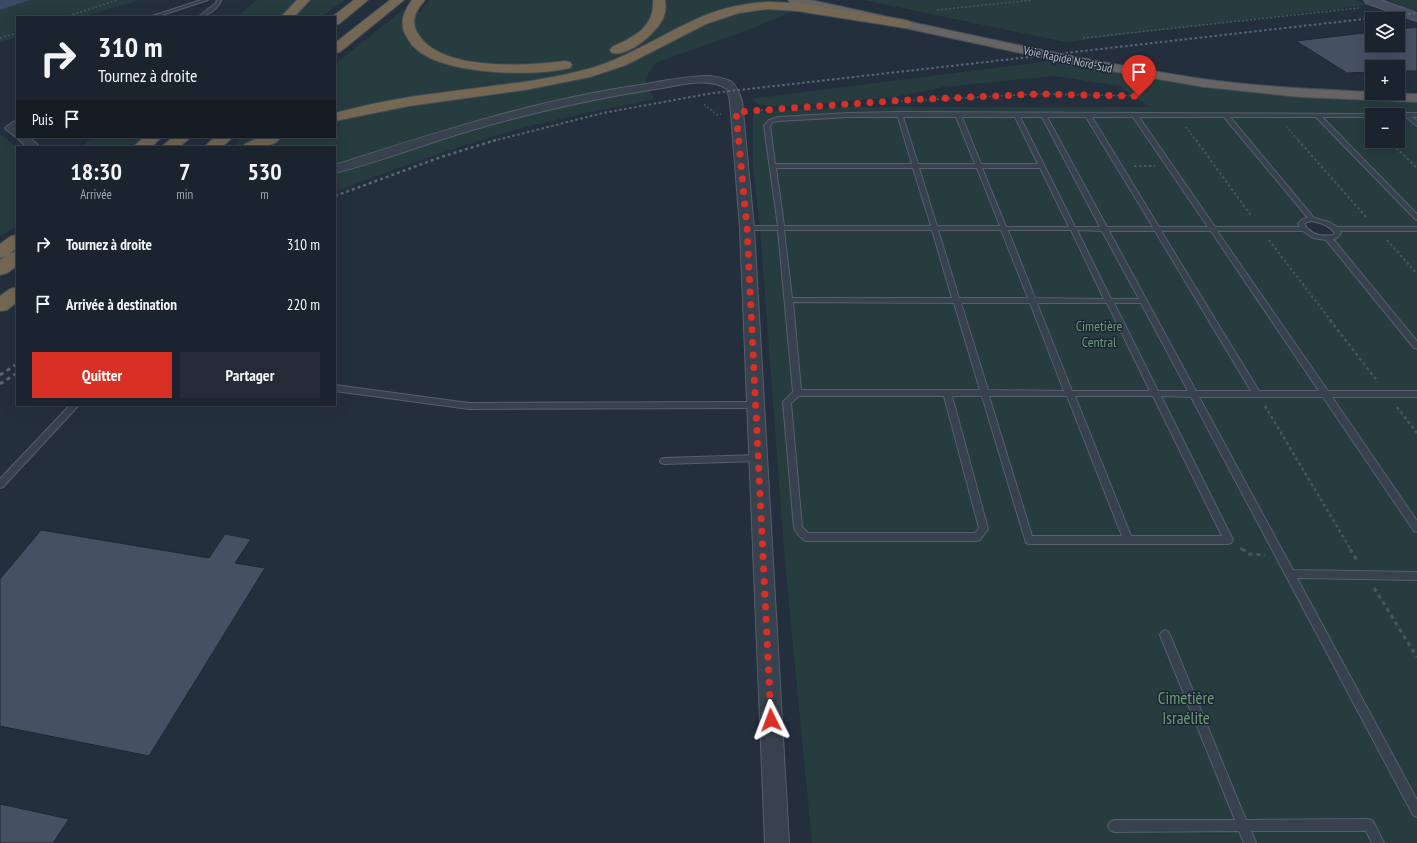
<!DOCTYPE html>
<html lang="fr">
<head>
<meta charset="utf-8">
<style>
	:root { --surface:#1b232e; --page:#242b36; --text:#f1f3f6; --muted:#a0a4aa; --line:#39404a; --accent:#d93025 }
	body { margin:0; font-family:"PT Sans Narrow",sans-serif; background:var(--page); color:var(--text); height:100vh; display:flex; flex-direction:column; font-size:15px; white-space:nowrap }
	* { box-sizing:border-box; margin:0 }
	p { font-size:13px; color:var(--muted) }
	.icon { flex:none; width:22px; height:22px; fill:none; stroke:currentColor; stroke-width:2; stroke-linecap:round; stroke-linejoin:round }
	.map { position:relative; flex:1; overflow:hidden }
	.drawer { position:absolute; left:16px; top:146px; width:320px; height:260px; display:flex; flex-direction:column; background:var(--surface); border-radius:0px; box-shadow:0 4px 16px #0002,0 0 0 1px var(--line) }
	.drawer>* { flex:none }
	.top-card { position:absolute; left:16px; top:16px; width:320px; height:122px; border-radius:0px; box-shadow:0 4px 16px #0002,0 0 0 1px var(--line); background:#1b232e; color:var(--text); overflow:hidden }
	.buttons { position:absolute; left:1365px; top:12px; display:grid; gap:8px }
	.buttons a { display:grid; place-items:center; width:40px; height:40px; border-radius:0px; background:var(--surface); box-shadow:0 4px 16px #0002,0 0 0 1px var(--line); font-size:20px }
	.pin { position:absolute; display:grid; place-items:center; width:34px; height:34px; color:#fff; margin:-41px -17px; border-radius:50% 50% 50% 0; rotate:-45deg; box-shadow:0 0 4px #0007 }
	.pin .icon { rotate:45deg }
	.me { position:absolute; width:44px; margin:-22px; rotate:357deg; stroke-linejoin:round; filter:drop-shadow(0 0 3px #0008) }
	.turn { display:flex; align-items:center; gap:14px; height:84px; padding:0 16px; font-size:18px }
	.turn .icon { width:52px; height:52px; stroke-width:2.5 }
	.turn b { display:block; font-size:28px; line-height:34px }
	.then { display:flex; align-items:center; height:38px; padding:0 16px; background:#0003; gap:8px; font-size:15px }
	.eta { display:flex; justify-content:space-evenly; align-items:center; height:68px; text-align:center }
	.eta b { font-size:24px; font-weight:800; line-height:28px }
	.cta { display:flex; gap:8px; margin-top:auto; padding:8px 16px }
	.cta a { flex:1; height:46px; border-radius:0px; background:var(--accent); color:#fff; font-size:16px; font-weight:800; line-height:46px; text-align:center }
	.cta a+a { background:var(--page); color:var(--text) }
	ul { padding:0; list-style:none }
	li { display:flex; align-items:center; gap:12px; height:60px; padding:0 16px }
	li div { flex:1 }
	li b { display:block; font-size:15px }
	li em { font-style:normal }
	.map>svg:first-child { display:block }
</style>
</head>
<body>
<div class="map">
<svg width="1417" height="843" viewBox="0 0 1417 843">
	<rect width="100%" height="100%" fill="#242f3e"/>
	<!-- green -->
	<g fill="#263c3f" fill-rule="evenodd">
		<polygon points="30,0 140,0 82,17 17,17 17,37 0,42 0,10"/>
		<polygon points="257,0 345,0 321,17 236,17"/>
		<path d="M430,0H777L786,2L791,12L748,30L655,63L645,79L654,99C613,107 571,116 530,126C464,144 399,167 335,192V147H238L236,142L242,137H335V64L403,10L420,12Z"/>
		<polygon points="864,0 1355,0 1369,5 1065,42"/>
		<polygon points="1389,0 1417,0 1417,10 1411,11"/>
		<path d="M1049,61C1133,75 1217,90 1302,97C1340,100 1379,101 1417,102V843H812L785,562L760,228L753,168V114L786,110L849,107H1150L1119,86L1054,76L944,87L894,97L782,107L761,105L751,99ZM1372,115H1398V141H1372ZM1312,219L1335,229V237L1310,234L1301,224Z"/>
		<polygon points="0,134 17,147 17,226 0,237"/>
		<polygon points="92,137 144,137 131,147 83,146"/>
	</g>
	<!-- water -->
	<polygon fill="#394c67" points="0,0 30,0 0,10"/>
	<!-- building -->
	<g fill="#455162" stroke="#1f2835">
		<polygon points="1417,27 1417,71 1398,71 1398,67 1372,67 1372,72 1347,73 1296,41 1372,32 1372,45 1398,45 1398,29"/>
		<polygon points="41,530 209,558 225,534 251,539 235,563 265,568 149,756 0,726 0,579"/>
		<polygon points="0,804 69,819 53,843 0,843"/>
	</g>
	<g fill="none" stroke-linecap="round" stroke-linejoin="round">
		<defs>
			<g id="service">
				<polygon points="201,0 208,0 156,17 149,17"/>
				<path d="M217,0H221C219,8 206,17 198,17L216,3Z"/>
				<path d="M900,112L1374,114L1375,115H1372V117H1322L1417,214V220L1415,219L1316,117H1230L1314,218L1329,222L1337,227H1417V231H1340L1341,233L1337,238L1333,239L1417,341V349L1414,348L1326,240L1313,238L1303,231H1217L1328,391H1417V397H1332L1417,521V532L1414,531L1323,397H1199L1293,570L1417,572V580L1297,578L1417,800V817L1413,815L1191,397L1161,396L1233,540L1231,543L1228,544H1029L1026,543L982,396H952L988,529L980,540L977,541H806C801,539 796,533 794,528L783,402L793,392L778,230H747L744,228L747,226H778L764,126L769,120L778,117L849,113ZM849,117H898L912,164H775L770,126L773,122L778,121ZM903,117H956L975,164H918ZM962,117H1015L1038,164H981ZM1020,117H1042L1100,227H1075ZM1047,117H1086L1153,227H1107ZM1092,117H1133L1208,227H1159ZM1139,117H1224L1308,218C1303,218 1301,220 1298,224L1300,227H1215ZM776,168H913L931,226H784ZM919,168H977L1000,226H937ZM982,168H1040L1069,227H1006ZM1312,221C1321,223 1329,225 1335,233L1333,235C1321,237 1311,235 1304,224L1307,222ZM784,230H932L952,298H792ZM938,230H1001L1028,298H959ZM1008,230H1071L1104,299L1035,298ZM1077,230L1102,231L1139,299H1111ZM1109,231H1155L1251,391H1196ZM1161,231H1211L1319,391H1259ZM793,302L954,303L980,390H801ZM961,303H1030L1064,391L988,390ZM1037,303H1107L1150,391H1072ZM1114,303H1141L1188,391H1158ZM799,396H944L979,528L975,533H808L802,527L791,403ZM989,396H1067L1122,536H1032ZM1075,396H1153L1222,536H1131Z"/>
				<polygon points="1398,113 1417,113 1417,117 1412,117 1417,121 1417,126 1406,117 1398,117 1398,115 1395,115"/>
				<polygon points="335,385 469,403 756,402 760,405 756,408 469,409 335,391"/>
				<polygon points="70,405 79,405 3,487 0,488 0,479"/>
				<polygon points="758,455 761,456 762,458 761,460 758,461 664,464 661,463 660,461 661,459 664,458"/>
				<polygon points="1165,630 1168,632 1170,635 1246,820 1369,819 1373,821 1384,843 1372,843 1366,831 1251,831 1256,843 1244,843 1239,831 1114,832 1110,830 1108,826 1110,822 1114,820 1235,820 1160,635 1162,632"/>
			</g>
			<g id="minor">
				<path d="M709,76C731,79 735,80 742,101L754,228L789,843H765L740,228L730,101L727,89C707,76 678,86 656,89C590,99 526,114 462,133C420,146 378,162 335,173V165C435,133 536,100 640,85C663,81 686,76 709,76Z"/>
				<path d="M17,121V137H29L40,147H27C23,144 20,140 16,137C13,134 8,132 5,128L13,122Z"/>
			</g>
			<polygon id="secondary" points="1364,0 1381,0 1417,13 1417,21 1366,3"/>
			<path id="trunk" d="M788,0H811C941,28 1071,59 1203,79C1259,87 1316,89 1372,92V93L1417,94V102L1300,97L1204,87L1081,66L794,4L790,3Z"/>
			<g id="motorway">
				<polygon points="297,0 310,0 294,17 281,17"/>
				<polygon points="354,0 368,0 339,24 335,25 335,17 332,17"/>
				<polygon points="390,0 404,0 340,52 335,53 335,43"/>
				<path d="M412,0H425C421,5 417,9 415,16C413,24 415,31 421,38C446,71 528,66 565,61L570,62L572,65L570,68C535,77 442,75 415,48C412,46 410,42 408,39C398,25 403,12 412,0Z"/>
				<path d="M653,0H665C666,6 666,10 664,16C659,31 629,57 612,53L610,50L612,47C634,37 655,27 653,0Z"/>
				<path d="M768,2L797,3L905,20L909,21L911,24L909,27L905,28L797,11L768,9L739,13L706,24L626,65L590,77L525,90L409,106L335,121V113C369,104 404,97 439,93C489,86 540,82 588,69C631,57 666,31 706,15C726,7 747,3 768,2Z"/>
				<polygon points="144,137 162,137 151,147 133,147"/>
				<polygon points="173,137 191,137 179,147 161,147"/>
				<polygon points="215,137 233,137 222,147 204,147"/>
				<path d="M260,137H281C273,149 255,147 242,147L245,144Z"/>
				<polygon points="17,235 17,248 9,254 17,251 17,266 7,273 0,275 0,260 6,256 0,258 0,244 11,236"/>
				<polygon points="17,287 17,302 7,310 0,311 0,296 10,289"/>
			</g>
		</defs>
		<!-- service casing -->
		<use href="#service" stroke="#565f6c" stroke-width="2"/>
		<!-- minor casing -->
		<use href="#minor" stroke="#565f6c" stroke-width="2"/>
		<!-- secondary casing -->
		<use href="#secondary" stroke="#565f6c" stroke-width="2"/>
		<!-- trunk casing -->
		<use href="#trunk" stroke="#434c59" stroke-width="2"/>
		<!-- motorway casing -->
		<use href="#motorway" stroke="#434c59" stroke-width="2"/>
		<!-- path-far3 -->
		<g stroke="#44595c" stroke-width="1.5" stroke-dasharray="2 2" stroke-linecap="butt">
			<polyline points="937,10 1033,0"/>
			<polyline points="65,17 117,0"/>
			<polyline points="0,38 17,33"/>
			<polyline points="1083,38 1359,8"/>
			<polyline points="901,101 1040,94 1139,96"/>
			<polyline points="704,104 717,115 721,114"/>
			<polyline points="753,111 766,110"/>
			<polyline points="1286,126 1299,141"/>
			<polyline points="1186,127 1196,141"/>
		</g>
		<!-- path-far2 -->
		<g stroke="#44595c" stroke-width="2" stroke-dasharray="2.5 2.5" stroke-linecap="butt">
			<polyline points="1196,140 1252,217"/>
			<polyline points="1298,140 1366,217"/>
			<polyline points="1389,141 1417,168"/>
			<polyline points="1134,166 1155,166"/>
			<polyline points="1269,240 1331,321"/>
			<polyline points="1387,240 1417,274"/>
		</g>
		<!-- path-far1 -->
		<g stroke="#44595c" stroke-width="2.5" stroke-dasharray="3 3" stroke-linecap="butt">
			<polyline points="1330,320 1378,382"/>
			<polyline points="1265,406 1351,550"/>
			<polyline points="1397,407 1417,433"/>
			<polyline points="1240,548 1243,550"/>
		</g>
		<!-- path -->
		<g stroke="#44595c" stroke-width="3" stroke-dasharray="4 4" stroke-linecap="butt">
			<polyline points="1242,549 1249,554 1265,555"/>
			<polyline points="1350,549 1358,562"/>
			<polyline points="1374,588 1417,657"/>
		</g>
		<!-- service -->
		<use href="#service" fill="#38414e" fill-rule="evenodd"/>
		<!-- minor -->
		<use href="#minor" fill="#38414e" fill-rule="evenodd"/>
		<!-- secondary -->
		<use href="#secondary" fill="#465061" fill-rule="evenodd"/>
		<!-- trunk -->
		<use href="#trunk" fill="#656462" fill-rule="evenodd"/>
		<!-- motorway -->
		<use href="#motorway" fill="#746855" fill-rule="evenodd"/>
		<!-- rail-far2 -->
		<polyline stroke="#5a6575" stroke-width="2" stroke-dasharray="2.5 2.5" stroke-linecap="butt" points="493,141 603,113 713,93 1417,13"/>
		<!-- rail-far1 -->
		<polyline stroke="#5a6575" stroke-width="2.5" stroke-dasharray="3 3" stroke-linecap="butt" points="335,196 441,157 496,140"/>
		<!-- rail -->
		<g stroke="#5a6575" stroke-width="3" stroke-dasharray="4 4" stroke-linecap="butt">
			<polyline points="0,375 17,364"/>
			<polyline points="0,384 17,373"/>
		</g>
	</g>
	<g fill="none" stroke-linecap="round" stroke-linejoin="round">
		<!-- route -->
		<polyline stroke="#d93025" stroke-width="7" stroke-dasharray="0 12.6" points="771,720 747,228 736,112 906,100 1040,94 1139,96"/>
	</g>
	<g text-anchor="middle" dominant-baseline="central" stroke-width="3" stroke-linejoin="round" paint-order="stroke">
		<!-- far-street labels -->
		<g font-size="12" fill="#b4bcc9" stroke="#1d2633">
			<text transform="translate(1068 59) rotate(12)">Voie Rapide Nord-Sud</text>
		</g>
		<!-- park labels -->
		<g font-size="14" fill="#6b9a76" stroke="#1d2633">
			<text x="1099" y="326">Cimetière<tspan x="1099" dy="16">Central</tspan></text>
		</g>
		<!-- near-park labels -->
		<g font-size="17" fill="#6b9a76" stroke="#1d2633">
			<text x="1186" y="698">Cimetière<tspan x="1186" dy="20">Israélite</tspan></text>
		</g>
	</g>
</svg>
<div class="buttons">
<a><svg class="icon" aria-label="layers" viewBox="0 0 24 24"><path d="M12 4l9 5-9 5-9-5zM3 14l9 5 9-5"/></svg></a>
<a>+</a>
<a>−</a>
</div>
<div class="pin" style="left:1139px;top:96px;background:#d93025"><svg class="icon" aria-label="arrive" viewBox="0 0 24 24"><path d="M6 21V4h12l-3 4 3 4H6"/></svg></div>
<svg class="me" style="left:771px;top:720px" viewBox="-20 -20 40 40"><path d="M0-17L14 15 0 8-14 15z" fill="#d93025" stroke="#fff" stroke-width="4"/></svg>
<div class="top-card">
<div class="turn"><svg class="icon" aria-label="right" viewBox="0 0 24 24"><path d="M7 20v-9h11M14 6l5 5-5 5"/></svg><div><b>310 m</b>Tournez à droite</div></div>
<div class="then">Puis<svg class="icon" aria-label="arrive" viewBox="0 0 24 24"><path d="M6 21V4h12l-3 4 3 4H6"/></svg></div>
</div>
<section class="drawer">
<div class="eta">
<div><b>18:30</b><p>Arrivée</p></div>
<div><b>7</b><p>min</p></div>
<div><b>530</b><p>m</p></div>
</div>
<ul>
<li><svg class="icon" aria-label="right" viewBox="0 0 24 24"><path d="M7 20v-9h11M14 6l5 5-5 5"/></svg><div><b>Tournez à droite</b></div><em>310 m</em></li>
<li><svg class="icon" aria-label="arrive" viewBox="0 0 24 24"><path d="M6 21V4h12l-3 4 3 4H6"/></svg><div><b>Arrivée à destination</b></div><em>220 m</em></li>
</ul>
<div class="cta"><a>Quitter</a><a>Partager</a></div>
</section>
</div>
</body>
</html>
